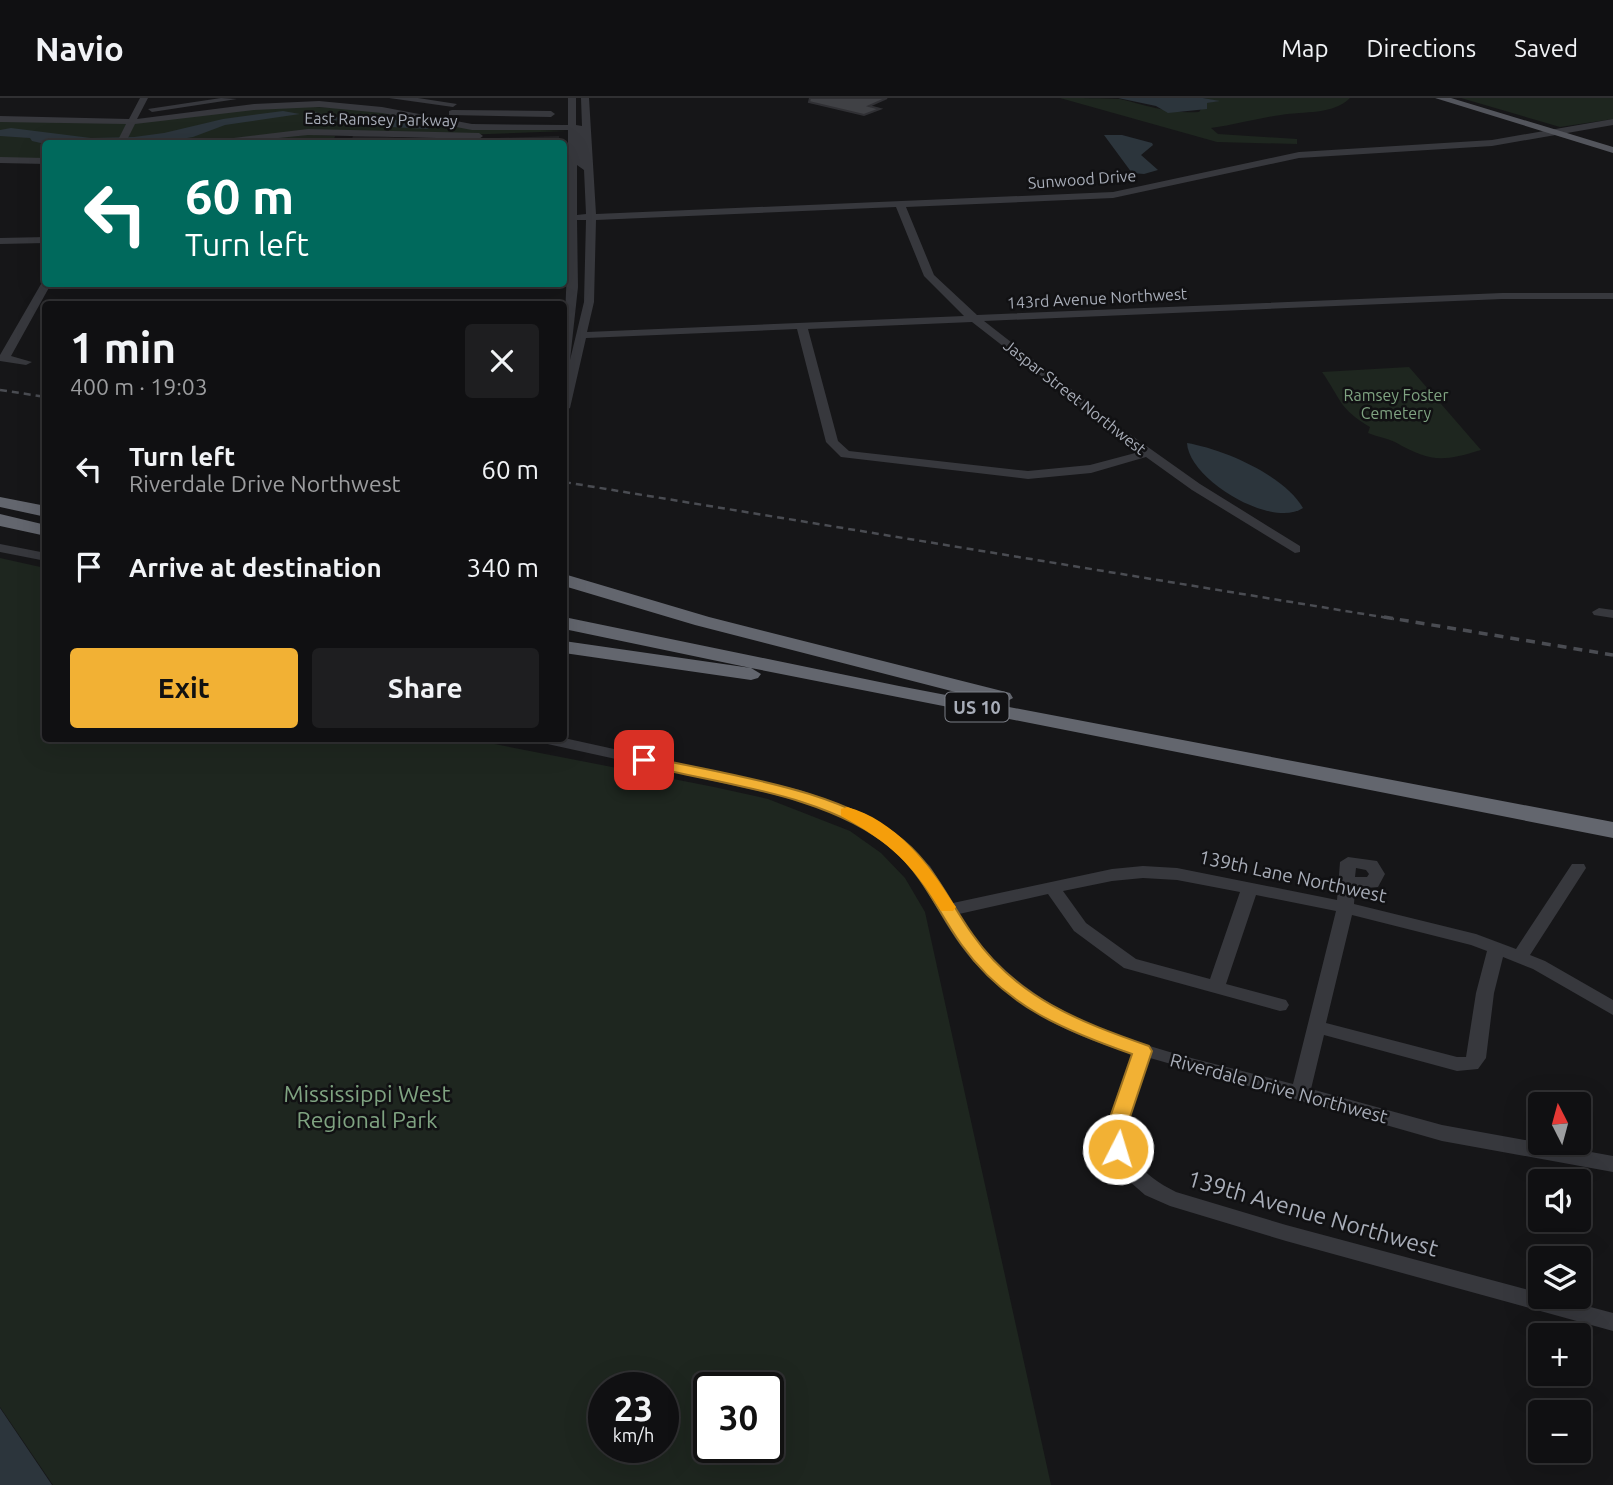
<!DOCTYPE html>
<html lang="en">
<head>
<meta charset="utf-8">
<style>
	:root { --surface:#101012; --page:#1e1e20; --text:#f1f3f6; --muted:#9c9d9f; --line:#303032; --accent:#f2b134 }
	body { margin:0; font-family:Ubuntu,sans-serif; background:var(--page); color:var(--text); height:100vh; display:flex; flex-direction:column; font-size:26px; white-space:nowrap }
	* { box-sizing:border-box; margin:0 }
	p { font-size:23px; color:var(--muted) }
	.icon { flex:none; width:38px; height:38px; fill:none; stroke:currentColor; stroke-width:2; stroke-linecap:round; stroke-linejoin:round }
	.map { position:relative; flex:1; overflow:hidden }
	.side { position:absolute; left:42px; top:203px; width:525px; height:441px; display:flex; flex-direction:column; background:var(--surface); border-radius:7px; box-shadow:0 7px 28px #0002,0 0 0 2px var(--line) }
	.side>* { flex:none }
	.guide { position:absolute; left:42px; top:42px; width:525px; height:147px; border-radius:7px; box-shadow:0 7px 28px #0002,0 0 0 2px var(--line); background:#00695c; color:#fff; overflow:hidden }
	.needle { width:46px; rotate:354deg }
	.controls { position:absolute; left:1528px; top:994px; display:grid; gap:14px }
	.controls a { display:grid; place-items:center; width:63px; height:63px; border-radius:7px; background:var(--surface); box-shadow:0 7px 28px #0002,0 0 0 2px var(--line); font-size:35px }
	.speed { position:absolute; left:588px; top:1274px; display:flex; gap:14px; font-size:35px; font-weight:700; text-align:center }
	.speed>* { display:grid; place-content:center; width:91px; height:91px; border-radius:50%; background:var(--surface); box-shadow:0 7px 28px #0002,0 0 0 2px var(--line); line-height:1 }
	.speed small { font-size:18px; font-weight:400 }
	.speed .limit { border:4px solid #111; border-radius:10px; background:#fff; color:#111 }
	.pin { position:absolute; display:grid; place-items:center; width:60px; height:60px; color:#fff; margin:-30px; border-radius:14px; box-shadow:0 4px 10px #0006 }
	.me { position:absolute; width:77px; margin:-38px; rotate:5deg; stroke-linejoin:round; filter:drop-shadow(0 0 5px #0008) }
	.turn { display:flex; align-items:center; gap:24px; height:147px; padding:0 28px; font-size:32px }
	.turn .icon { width:91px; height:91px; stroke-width:2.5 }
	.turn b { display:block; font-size:49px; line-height:60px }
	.round { display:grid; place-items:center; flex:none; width:74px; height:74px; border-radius:7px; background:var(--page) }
	.head { display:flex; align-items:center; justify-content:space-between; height:119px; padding:0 28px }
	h1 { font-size:42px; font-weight:700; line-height:52px }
	.button { display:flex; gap:14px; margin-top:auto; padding:14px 28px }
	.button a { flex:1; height:80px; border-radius:7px; background:var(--accent); color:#111; font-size:28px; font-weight:700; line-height:80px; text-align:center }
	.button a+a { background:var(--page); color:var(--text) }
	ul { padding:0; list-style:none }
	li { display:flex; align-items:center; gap:21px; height:98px; padding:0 28px }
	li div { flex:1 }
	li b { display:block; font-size:26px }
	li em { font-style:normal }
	header { display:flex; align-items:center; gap:42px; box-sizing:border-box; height:98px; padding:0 35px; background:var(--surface); border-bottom:2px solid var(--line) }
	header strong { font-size:33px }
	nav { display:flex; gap:38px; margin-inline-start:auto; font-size:24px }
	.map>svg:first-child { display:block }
</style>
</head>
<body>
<header>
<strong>Navio</strong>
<nav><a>Map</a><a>Directions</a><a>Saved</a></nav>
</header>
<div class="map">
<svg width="1613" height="1387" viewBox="0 0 1613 1387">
	<rect width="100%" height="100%" fill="#161618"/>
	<!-- built -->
	<polygon fill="#222225" points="353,37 438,42 559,38 559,46 351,46"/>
	<!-- green -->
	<g fill="#1e261f" fill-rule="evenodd">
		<path d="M1060,0C1079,0 1102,0 1120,1C1148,8 1171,16 1199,14L1206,5L1217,3L1203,0H1350C1333,17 1304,13 1281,17C1258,20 1235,27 1211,30L1218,36L1297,41V46L1217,44Z"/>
		<polygon points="1461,0 1613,0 1613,21 1560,29"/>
		<polygon points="289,8 364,11 460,29 567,33 461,37 315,33 181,45 46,46 45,62 0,61 0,22 118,25"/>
		<polygon points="295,36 335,38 333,45 200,46"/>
		<path d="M1409,269L1481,352C1442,364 1430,364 1395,344C1387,340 1377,339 1368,335L1370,329C1339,311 1341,301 1322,274Z"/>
		<path d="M0,460L45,470L46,640L469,641L714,689L768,701L850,733L881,755L905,780L925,814L1051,1387H53L0,1309ZM604,1290H663V1349H604ZM709,1290H768V1349H709Z"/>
	</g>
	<!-- water -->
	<g fill="#2c353c">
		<polygon points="1118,0 1203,0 1220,3 1207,5 1207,11 1168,15 1156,8"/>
		<polygon points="283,13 300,16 225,27 193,39 152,46 45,46 32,43 30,40 0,38 0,32 11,30 91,40 134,39 164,35 223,21"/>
		<path d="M315,14C348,26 393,15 431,29L428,31L355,27L367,23L383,25L370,21L318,23Z"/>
		<polygon points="1104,37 1122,37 1152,45 1153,47 1141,57 1158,72 1144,76 1132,75"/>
		<path d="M1187,345C1223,351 1284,377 1303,410C1272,431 1189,382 1187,345Z"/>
		<polygon points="0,1310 52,1387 0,1387"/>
	</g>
	<!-- building -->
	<polygon fill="#404145" stroke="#303034" stroke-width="2" points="810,0 887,0 869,8 880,11 864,17 809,4"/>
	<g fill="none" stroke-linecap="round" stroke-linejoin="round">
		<!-- minor -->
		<g fill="#37383d" fill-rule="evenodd">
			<path d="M140,0H148L137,21L254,6L319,3L382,9L472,26L568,27V0H576V27L582,28L581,0H589L596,116L1113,94L1299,54L1492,42L1613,21V27L1492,48L1299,60L1113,100L906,109L934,177L977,217L1502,195H1613V201H1502L984,223L1121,330L1200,386L1300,448V454L1295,455L1192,392L1146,359L1091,375L1028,381L841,359L826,344L797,231L586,240L570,310L564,313V288L569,265L564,267C564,219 568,171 568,123H564V117H568V32H472L382,15L319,9L254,12L135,26L125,46H116L126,26L0,24V18L129,21ZM577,51V67L584,72L586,116L577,117ZM896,109L924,178L964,218L587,234L594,204L596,122ZM577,122H586L584,204L570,262L578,189ZM972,224L1139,354L1090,367L1028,373L849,353L838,343L808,231Z"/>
			<polygon points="221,0 237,1 152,14 148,11"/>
			<polygon points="389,0 418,0 457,6 453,9"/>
			<polygon points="452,12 551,13 555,16 551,19 449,17 449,13"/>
			<polygon points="308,31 479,35 483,38 479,41 308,37 219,46 184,46"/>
			<polygon points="0,59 46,60 46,66 0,65"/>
			<polygon points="46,139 46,145 0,146 0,140"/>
			<polygon points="46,183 46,186 51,186 11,258 32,264 26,267 0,263 0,257 41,186"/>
			<polygon points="0,446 46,455 46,463 0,454"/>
			<polygon points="1599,510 1613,512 1613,520 1594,517 1592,514"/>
			<path d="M536,640H564L800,692L866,716L893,734L930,768L953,805L1112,771L1143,768L1177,770L1337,802L1340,764L1348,759L1377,763L1385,776L1378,789L1355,791L1354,806L1476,836L1516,851L1572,766H1584L1586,770L1530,857L1545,863L1613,902V917L1533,871L1503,859L1494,895L1486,960L1478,971L1457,973L1324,937L1311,991L1442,1027L1613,1058V1074L1442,1043L1150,960C1129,1021 1104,1058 1176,1094L1286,1127L1540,1195V1199H1553L1613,1215V1233L1286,1143L1170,1108L1145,1097L1120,1075L1106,1042L1112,1013L1133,956C1067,937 1002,904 961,848C931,807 923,771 878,739C828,705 767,695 709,682C653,669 598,657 543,645ZM1356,770L1366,772L1369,776L1367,779H1355ZM1143,780L1177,782L1240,794L1210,881L1136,861L1086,825L1063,793L1112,783ZM1048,796L1074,833L1124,870L1280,913L1286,912L1289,907L1286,902L1226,886L1256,797L1336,813L1293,986C1168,952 1032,935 959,816ZM1352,817L1471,847L1487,853L1476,895L1466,959H1457L1326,925Z"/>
		</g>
		<!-- major -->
		<polygon fill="#53555c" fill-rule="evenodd" points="1435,0 1451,0 1613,49 1613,55"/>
		<!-- highway -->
		<g fill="#63666e" fill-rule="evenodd">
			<polygon points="0,399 46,408 46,419 0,409"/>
			<polygon points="0,416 46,427 46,438 0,428"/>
			<polygon points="564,476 709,519 1010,595 1013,600 1002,606 695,527 564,488"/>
			<polygon points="564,519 899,588 1613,724 1613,740 751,570 761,576 758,580 751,582 564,555 564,543 751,570 564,531"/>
		</g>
		<!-- rail-far1 -->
		<g stroke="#4a4c52" stroke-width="2.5" stroke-dasharray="7 5" stroke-linecap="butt">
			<polyline points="0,292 46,299"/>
			<polyline points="564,384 1394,521"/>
		</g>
		<!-- rail -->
		<polyline stroke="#4a4c52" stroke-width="3.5" stroke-dasharray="9 7" stroke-linecap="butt" points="1384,519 1613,557"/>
	</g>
	<!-- route -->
	<path fill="#f2b134" stroke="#9d7322" stroke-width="2" d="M644,658C725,677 840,690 904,743C935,769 950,805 973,837C1017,900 1080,924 1149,948L1152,953L1126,1031L1128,1051L1125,1056H1111L1106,1031L1132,956C1063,932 1005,908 961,846C938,814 924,778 893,751C829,696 719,686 638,666V659Z"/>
	<!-- slow -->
	<path fill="#f59e0b" d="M847,709C895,722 929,766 953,805L956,809L953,813H941C912,766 891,745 841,718V711Z"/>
	<g text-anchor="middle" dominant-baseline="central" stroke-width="5" stroke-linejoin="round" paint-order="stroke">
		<!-- far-street labels -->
		<g font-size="16" fill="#a8adb8" stroke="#111113">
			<text transform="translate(381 21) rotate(1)">East Ramsey Parkway</text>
			<text transform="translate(1082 81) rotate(-4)">Sunwood Drive</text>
			<text transform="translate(1097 200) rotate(-3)">143rd Avenue Northwest</text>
			<text transform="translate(1075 299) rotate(38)">Jaspar Street Northwest</text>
		</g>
		<!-- far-park labels -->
		<g font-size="16" fill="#7fa381" stroke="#111113">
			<text x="1396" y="297">Ramsey Foster<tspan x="1396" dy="18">Cemetery</tspan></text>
		</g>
		<!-- shield labels -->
		<rect fill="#111113" stroke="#7b7e86" stroke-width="2" x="945.5" y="594.5" width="63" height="29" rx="5"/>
		<g font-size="18" font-weight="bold" fill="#a8adb8">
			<text x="977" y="609">US 10</text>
		</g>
		<!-- street labels -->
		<g font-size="19" fill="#a8adb8" stroke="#111113">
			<text transform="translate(1293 778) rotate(12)">139th Lane Northwest</text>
			<text transform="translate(1279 990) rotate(15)">Riverdale Drive Northwest</text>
		</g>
		<!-- near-park labels -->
		<g font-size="23" fill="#7fa381" stroke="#111113">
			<text x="367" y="995">Mississippi West<tspan x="367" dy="26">Regional Park</tspan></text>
		</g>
		<!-- near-street labels -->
		<g font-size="23" fill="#a8adb8" stroke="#111113">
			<text transform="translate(1313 1115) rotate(16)">139th Avenue Northwest</text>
		</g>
	</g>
</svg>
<div class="controls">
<a><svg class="needle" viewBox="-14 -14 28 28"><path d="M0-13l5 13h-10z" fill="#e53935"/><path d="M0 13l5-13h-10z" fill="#9c9d9f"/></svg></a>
<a><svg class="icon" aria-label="sound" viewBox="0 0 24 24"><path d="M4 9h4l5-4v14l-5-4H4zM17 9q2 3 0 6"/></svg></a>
<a><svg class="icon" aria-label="layers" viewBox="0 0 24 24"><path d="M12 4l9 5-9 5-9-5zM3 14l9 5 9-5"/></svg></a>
<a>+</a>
<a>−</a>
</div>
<div class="speed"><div>23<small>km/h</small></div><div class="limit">30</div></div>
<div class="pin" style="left:644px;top:662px;background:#d93025"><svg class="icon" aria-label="arrive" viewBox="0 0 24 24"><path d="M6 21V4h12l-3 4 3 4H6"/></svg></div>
<svg class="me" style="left:1118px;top:1051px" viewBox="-20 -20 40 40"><circle r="17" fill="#f2b134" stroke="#fff" stroke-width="3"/><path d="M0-11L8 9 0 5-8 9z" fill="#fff"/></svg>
<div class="guide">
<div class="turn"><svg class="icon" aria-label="left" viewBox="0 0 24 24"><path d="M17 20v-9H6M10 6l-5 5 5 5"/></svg><div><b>60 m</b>Turn left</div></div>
</div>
<section class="side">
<div class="head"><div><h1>1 min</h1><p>400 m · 19:03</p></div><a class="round"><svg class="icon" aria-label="close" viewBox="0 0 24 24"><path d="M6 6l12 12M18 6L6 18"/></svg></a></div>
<ul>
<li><svg class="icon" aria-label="left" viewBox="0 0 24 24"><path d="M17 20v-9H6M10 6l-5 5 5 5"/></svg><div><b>Turn left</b><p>Riverdale Drive Northwest</p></div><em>60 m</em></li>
<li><svg class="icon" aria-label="arrive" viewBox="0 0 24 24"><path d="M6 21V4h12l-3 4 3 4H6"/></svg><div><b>Arrive at destination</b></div><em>340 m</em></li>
</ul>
<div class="button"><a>Exit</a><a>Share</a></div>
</section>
</div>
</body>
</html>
